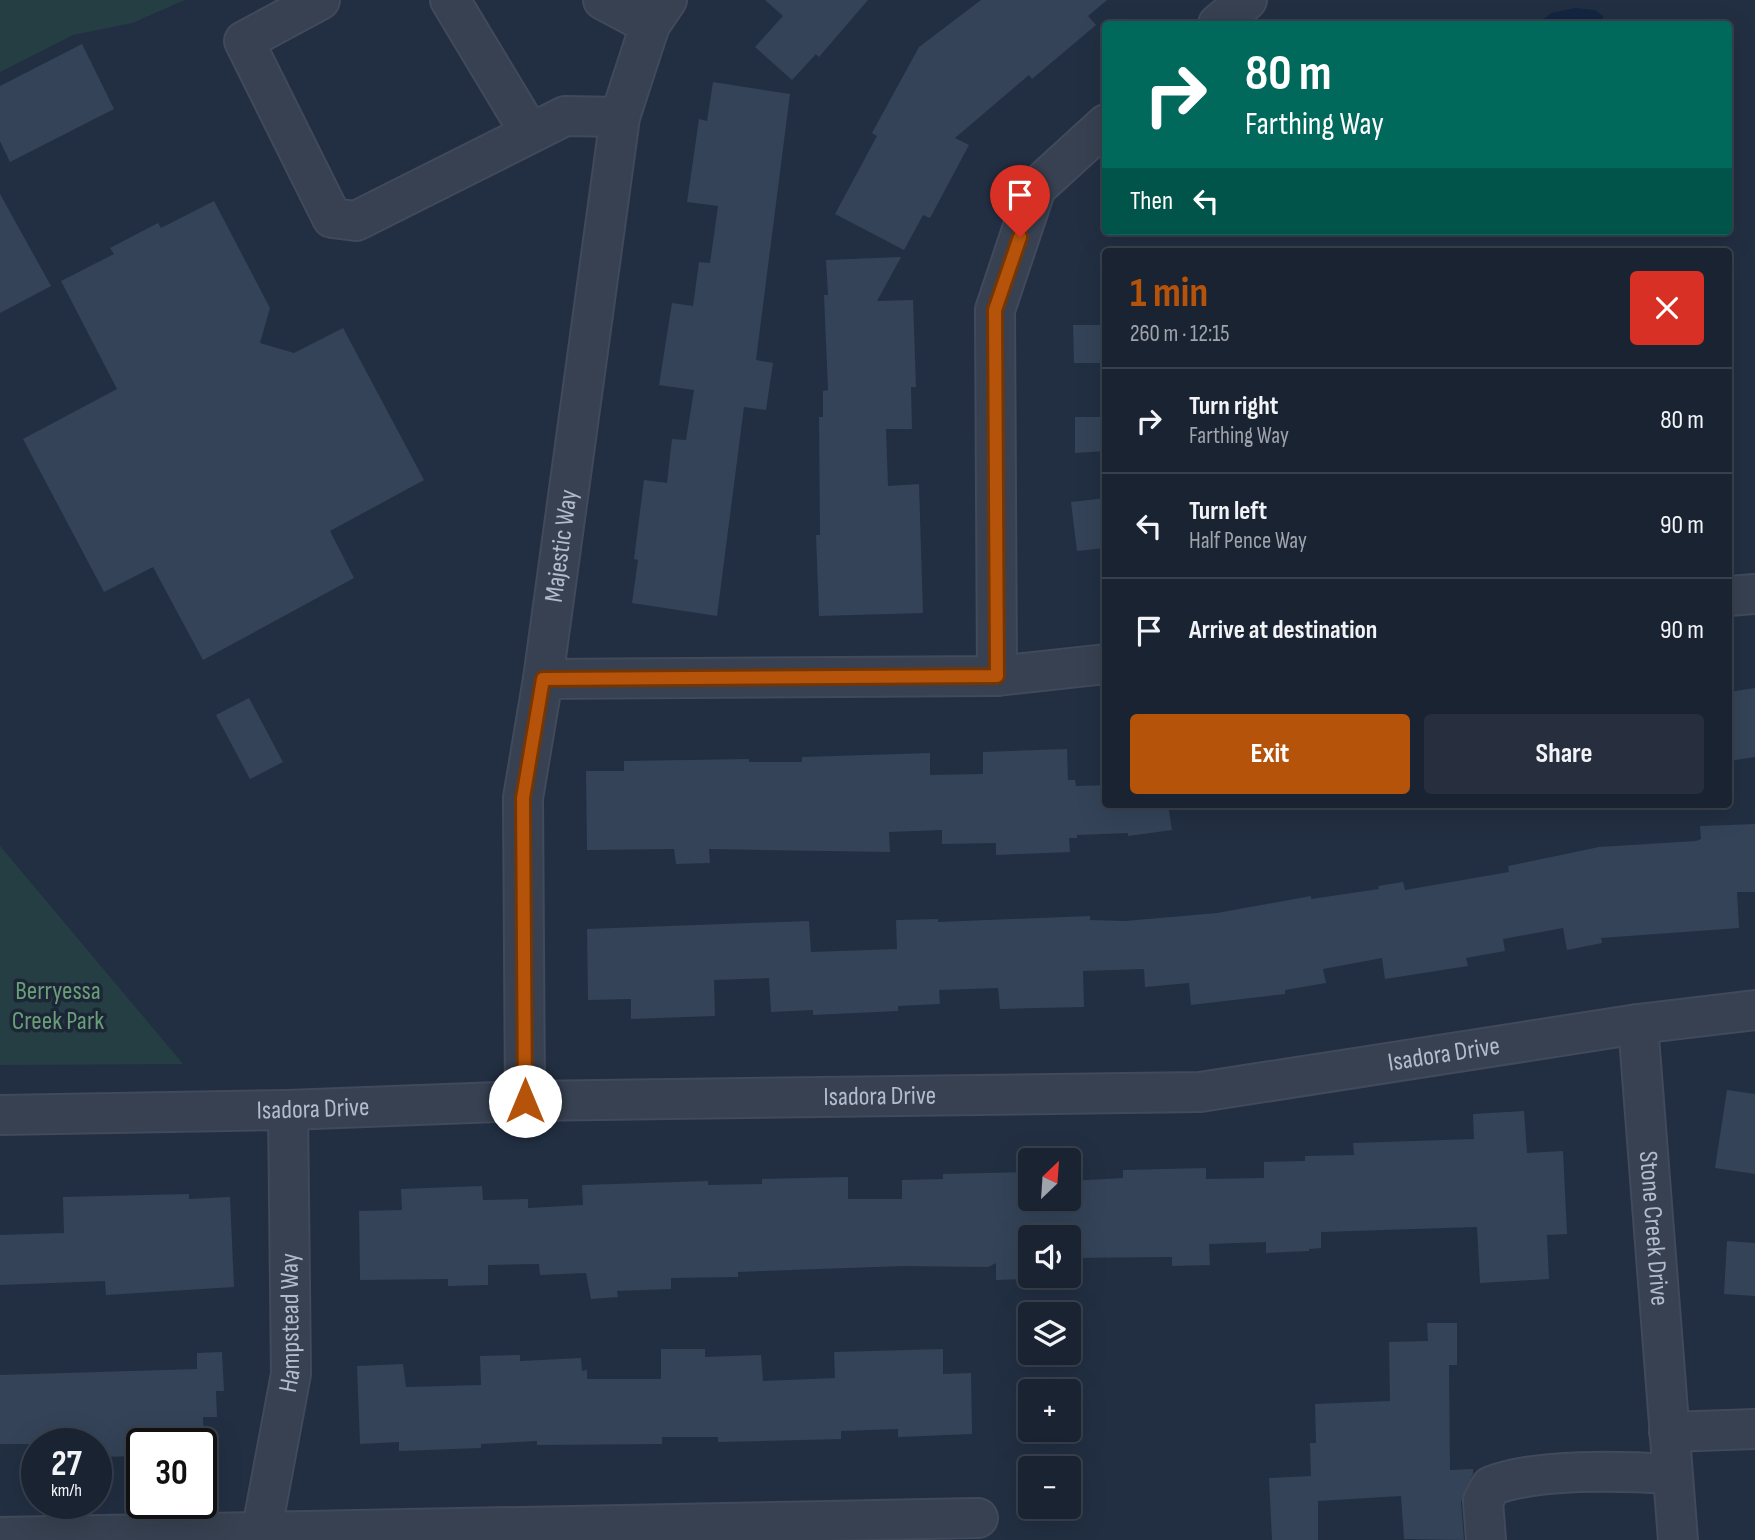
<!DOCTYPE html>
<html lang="en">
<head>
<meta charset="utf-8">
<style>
	:root { --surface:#1a2332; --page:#272f3e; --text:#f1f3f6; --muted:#9fa4ac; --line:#38404d; --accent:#b45309 }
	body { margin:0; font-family:"Sofia Sans Condensed",sans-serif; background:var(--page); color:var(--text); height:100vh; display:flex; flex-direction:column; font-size:26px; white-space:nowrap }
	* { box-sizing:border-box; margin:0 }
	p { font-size:23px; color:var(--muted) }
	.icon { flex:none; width:38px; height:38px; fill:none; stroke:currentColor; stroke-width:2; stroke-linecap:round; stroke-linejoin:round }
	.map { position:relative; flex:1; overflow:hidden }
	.details { position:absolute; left:1102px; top:248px; width:630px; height:560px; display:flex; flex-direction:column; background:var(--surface); border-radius:7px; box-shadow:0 7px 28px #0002,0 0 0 2px var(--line) }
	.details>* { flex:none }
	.banner { position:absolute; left:1102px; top:21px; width:630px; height:214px; border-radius:7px; box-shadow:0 7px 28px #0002,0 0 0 2px var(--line); background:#00695c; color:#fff; overflow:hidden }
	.needle { width:46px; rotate:25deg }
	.controls { position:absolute; left:1018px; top:1148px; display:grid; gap:14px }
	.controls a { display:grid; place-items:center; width:63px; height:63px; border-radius:7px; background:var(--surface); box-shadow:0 7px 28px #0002,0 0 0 2px var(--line); font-size:35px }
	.speed { position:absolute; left:21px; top:1428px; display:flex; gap:14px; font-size:35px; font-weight:700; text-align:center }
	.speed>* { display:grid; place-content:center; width:91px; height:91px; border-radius:50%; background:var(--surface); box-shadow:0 7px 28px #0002,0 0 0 2px var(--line); line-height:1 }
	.speed small { font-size:18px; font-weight:400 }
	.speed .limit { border:4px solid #111; border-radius:10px; background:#fff; color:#111 }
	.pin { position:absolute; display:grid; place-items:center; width:60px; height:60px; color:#fff; margin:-72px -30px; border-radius:50% 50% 50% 0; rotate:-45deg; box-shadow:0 0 7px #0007 }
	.pin .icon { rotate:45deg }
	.me { position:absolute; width:77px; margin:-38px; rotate:0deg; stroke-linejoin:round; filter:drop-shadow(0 0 5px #0008) }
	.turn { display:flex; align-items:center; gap:24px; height:147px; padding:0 28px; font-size:32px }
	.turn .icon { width:91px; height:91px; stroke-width:2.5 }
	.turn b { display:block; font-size:49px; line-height:60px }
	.then { display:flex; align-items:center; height:66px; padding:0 28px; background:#0003; gap:14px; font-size:26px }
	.round { display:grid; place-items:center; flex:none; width:74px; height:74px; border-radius:7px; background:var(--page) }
	.head { display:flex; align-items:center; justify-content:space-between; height:119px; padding:0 28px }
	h1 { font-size:42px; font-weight:700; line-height:52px; color:var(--accent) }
	.primary-button { display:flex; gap:14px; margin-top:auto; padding:14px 28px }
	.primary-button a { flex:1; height:80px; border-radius:7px; background:var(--accent); color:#fff; font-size:28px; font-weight:700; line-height:80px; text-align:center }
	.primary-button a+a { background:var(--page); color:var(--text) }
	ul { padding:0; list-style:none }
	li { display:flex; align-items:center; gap:21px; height:105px; padding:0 28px; border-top:2px solid var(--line) }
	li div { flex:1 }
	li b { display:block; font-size:26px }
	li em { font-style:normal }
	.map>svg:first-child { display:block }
</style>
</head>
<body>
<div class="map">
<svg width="1755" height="1540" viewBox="0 0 1755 1540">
	<rect width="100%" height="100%" fill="#222f42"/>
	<!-- green -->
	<g fill="#253e43">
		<polygon points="0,0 185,0 132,23 73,35 0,72"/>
		<polygon points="0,846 183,1064 0,1065"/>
	</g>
	<!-- water -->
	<polygon fill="#142541" points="1575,8 1595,10 1603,16 1602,24 1545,24 1540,22 1551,13"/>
	<!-- building -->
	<g fill="#344358">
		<polygon points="765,0 868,0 819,57 816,54 792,80 755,47 783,16"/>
		<polygon points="981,0 1107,0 1088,16 1096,25 1032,79 1029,75 955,138 969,145 930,218 923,215 904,250 835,214 877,136 872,133 919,47"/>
		<polygon points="82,44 114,109 10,162 0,141 0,86"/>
		<polygon points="713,82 790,94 756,360 773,363 766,410 744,407 717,616 632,603 638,560 634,559 644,480 667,483 672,439 686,440 694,390 659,385 672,303 693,306 699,262 710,263 718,206 687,202 699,119 707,121"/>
		<polygon points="0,194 51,286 0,313"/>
		<polygon points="214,201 270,308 260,343 294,353 343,328 424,480 330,531 354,578 203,660 153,567 104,592 23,439 117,389 61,281 114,254 110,248 158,223 161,228"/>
		<polygon points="901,257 877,301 913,300 916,387 911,387 912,429 886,429 888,486 919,484 923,613 819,616 816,535 820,535 819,417 823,417 823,391 828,390 824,295 828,295 826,260"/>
		<polygon points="1073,325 1106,325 1106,363 1074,363"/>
		<polygon points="1075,417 1106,417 1106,451 1075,453"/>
		<polygon points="1106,498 1106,548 1077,551 1071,502"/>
		<polygon points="1755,688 1755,757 1729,761 1729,692"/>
		<polygon points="249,698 283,762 250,779 216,715"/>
		<polygon points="1067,749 1068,780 1075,780 1076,786 1106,785 1106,805 1168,805 1172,830 1128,836 1128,833 1077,835 1077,838 1069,838 1070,852 996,855 996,843 942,844 942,830 889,832 890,852 709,849 710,863 676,864 674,849 587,850 586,771 624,771 624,761 749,759 749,762 802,762 802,757 930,753 930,775 983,774 983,752"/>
		<polygon points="1755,824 1755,892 1737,892 1739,928 1601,938 1602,943 1567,950 1563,928 1503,939 1505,951 1466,958 1468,966 1385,979 1382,958 1323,969 1326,983 1285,990 1285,994 1191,1005 1189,983 1145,987 1144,969 1083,971 1084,1007 1000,1009 998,988 939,990 940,1004 898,1006 898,1011 813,1015 813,1010 771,1012 769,978 714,980 715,1016 631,1019 631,999 588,1000 587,929 809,921 811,952 897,949 896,920 938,919 938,922 1090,916 1090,920 1125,921 1217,913 1311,896 1311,899 1379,889 1378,886 1403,882 1405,890 1509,872 1508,866 1599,847 1696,841 1701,839 1700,826"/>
		<polygon points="1727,1090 1755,1094 1755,1174 1715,1168"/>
		<polygon points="1524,1111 1527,1153 1563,1151 1567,1234 1547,1235 1549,1279 1480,1283 1477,1227 1321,1232 1321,1248 1309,1249 1309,1251 1266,1253 1266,1242 1209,1244 1210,1265 1172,1266 1172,1257 1069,1258 1069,1237 1031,1237 1031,1263 1023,1263 1024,1279 996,1280 996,1263 988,1267 904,1266 763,1271 738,1272 738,1277 671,1278 671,1289 617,1291 618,1297 591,1299 586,1273 540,1275 539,1264 488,1265 488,1285 448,1286 448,1279 360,1280 359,1211 402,1210 401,1189 482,1186 483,1200 528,1199 528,1208 583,1205 582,1185 708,1181 708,1185 762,1184 762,1179 848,1177 848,1199 902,1199 902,1180 943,1179 943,1174 1029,1172 1031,1199 1069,1199 1069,1181 1123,1178 1123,1170 1206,1168 1206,1179 1264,1178 1264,1162 1305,1161 1305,1156 1354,1155 1353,1143 1474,1139 1473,1114"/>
		<polygon points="189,1194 189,1199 230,1197 234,1287 106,1295 105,1281 0,1285 0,1235 64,1233 63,1197"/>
		<polygon points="1727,1241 1755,1243 1755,1296 1724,1294"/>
		<polygon points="1427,1323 1457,1323 1457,1365 1449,1365 1450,1470 1473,1469 1473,1474 1461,1502 1464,1540 1404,1539 1401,1496 1318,1501 1318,1540 1272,1540 1269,1478 1311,1476 1310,1443 1316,1443 1315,1404 1390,1401 1389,1342 1428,1341"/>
		<polygon points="661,1349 705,1349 705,1357 761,1355 763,1381 835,1378 834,1352 943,1349 943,1374 971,1373 972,1434 898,1437 898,1429 841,1431 841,1439 718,1442 718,1437 662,1437 662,1444 537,1445 537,1441 481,1444 481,1448 399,1451 399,1442 360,1444 357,1366 403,1364 406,1387 481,1385 480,1356 520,1355 520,1361 581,1358 582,1371 587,1370 587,1379 661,1379"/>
		<polygon points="222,1352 224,1391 216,1391 217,1417 203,1417 204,1444 142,1444 142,1456 96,1457 96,1444 0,1444 0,1375 197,1369 197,1353"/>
	</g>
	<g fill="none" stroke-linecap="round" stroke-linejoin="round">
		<defs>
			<g id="minor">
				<polyline points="320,0 244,41 332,218 356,221 565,116 620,117"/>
				<polyline points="450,0 530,133"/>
				<polyline points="603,0 650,25"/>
				<polyline points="1218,24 1247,0"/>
				<polyline points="1729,596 1755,594"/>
				<polyline points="997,676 995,310 1036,188 1106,124"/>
				<polyline points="543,679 997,676 1106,664"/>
				<path id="s1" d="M1638,1024L1678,1540"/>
				<path id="s2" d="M525,1101L523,798L543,679L620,117L650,25L667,0"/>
				<path id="s3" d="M0,1115L288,1110L525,1101L1200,1092L1638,1024L1755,1010"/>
				<polyline points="1669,1432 1755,1429"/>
				<path id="s4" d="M261,1534L291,1374L288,1110"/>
				<polyline points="0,1537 978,1518"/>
				<path d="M1486,1540L1483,1501L1491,1486C1538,1468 1621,1471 1672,1474"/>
			</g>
		</defs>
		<!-- minor casing -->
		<use href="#minor" stroke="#414a5b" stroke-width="42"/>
		<!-- minor -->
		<use href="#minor" stroke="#374151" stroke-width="38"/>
	</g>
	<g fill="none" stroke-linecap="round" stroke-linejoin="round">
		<defs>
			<polyline id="route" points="525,1101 523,798 543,679 997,676 995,310 1020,237"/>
		</defs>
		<!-- route casing -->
		<use href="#route" stroke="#753606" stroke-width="18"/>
		<!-- route -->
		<use href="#route" stroke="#b45309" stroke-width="12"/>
	</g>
	<g text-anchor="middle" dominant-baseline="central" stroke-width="7" stroke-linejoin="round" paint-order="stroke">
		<!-- street labels -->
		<g font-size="26" fill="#b4bccc" stroke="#1c2637">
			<text stroke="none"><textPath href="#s2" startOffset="558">Majestic Way</textPath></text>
			<text stroke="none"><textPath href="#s3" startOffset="1447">Isadora Drive</textPath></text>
			<text stroke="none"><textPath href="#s3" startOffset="880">Isadora Drive</textPath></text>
			<text stroke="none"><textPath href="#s3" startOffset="313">Isadora Drive</textPath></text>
			<text stroke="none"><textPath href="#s1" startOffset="205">Stone Creek Drive</textPath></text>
			<text stroke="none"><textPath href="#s4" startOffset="214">Hampstead Way</textPath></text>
		</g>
		<!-- park labels -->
		<g font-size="26" fill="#689f76" stroke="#1c2637">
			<text x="58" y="991">Berryessa<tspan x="58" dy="30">Creek Park</tspan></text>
		</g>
	</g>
</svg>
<div class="controls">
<a><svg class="needle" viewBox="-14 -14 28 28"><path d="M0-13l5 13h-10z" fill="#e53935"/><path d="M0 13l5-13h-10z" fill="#9fa4ac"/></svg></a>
<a><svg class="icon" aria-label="sound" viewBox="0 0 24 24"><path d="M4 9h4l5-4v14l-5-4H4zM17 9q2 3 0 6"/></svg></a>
<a><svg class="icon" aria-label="layers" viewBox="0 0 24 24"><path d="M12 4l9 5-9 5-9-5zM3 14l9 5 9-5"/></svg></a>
<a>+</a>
<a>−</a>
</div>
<div class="speed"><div>27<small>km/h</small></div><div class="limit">30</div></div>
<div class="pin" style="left:1020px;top:237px;background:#d93025"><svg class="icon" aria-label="arrive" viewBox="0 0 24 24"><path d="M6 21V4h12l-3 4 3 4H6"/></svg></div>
<svg class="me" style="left:525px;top:1101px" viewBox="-20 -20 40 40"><circle r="19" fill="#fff"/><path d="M0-13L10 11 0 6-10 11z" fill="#b45309"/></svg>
<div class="banner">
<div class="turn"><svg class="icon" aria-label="right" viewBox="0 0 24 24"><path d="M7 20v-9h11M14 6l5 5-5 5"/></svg><div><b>80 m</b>Farthing Way</div></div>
<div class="then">Then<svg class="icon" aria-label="left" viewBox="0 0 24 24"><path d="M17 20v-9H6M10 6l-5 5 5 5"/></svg></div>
</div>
<section class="details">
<div class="head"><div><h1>1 min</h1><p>260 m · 12:15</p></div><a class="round" style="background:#d93025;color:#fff"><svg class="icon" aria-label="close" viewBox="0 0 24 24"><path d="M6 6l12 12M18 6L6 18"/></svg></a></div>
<ul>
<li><svg class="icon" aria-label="right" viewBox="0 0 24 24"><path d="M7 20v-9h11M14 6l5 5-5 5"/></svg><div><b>Turn right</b><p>Farthing Way</p></div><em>80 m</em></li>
<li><svg class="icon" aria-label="left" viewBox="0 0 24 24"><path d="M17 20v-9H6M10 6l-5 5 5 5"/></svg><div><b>Turn left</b><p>Half Pence Way</p></div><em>90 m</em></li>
<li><svg class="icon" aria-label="arrive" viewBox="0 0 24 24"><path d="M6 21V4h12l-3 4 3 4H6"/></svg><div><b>Arrive at destination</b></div><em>90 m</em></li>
</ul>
<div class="primary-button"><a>Exit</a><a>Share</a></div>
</section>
</div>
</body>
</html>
